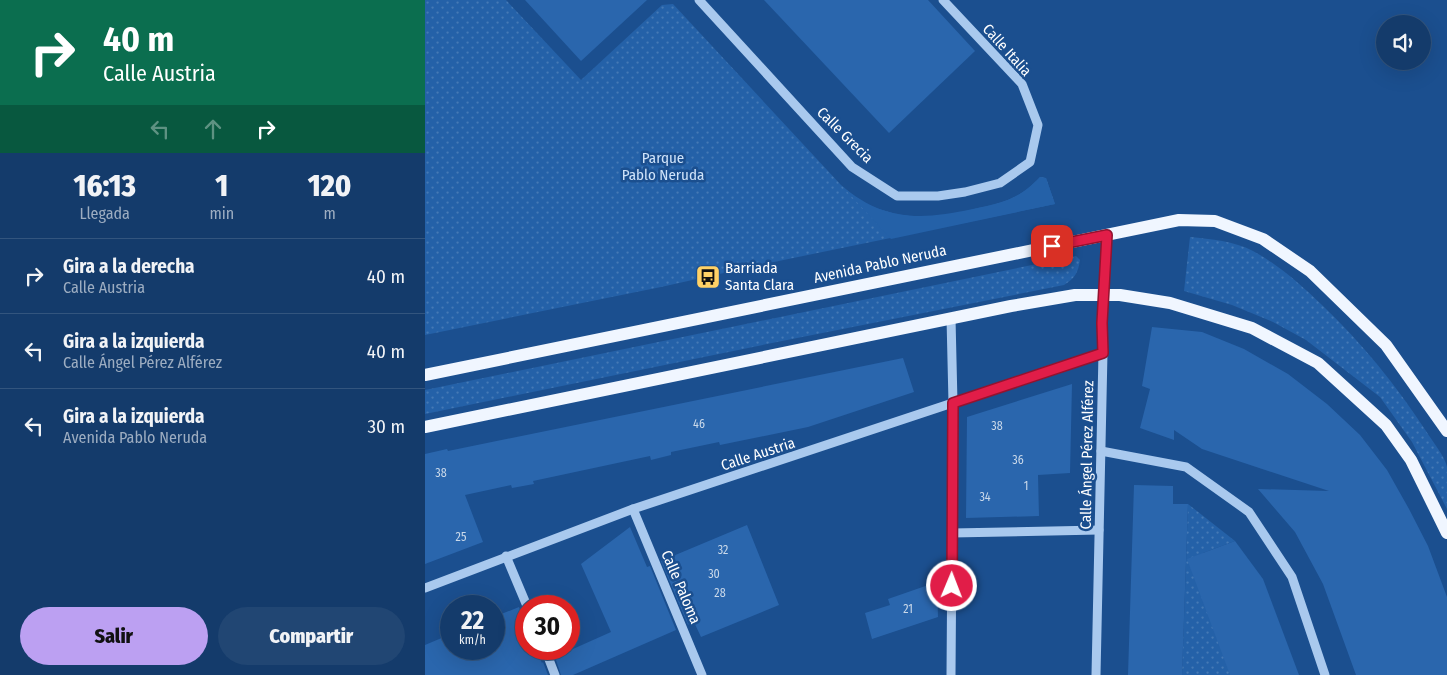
<!DOCTYPE html>
<html lang="es">
<head>
<meta charset="utf-8">
<style>
	:root { --surface:#143b6b; --page:#214673; --text:#f1f3f6; --muted:#9dadc1; --line:#33557e; --accent:#bca0f2 }
	body { margin:0; font-family:"Fira Sans Condensed",sans-serif; background:var(--page); color:var(--text); height:100vh; display:flex; flex-direction:column; font-size:19px; white-space:nowrap }
	* { box-sizing:border-box; margin:0 }
	p { font-size:16px; color:var(--muted) }
	.icon { flex:none; width:28px; height:28px; fill:none; stroke:currentColor; stroke-width:2; stroke-linecap:round; stroke-linejoin:round }
	.map { position:relative; flex:1; overflow:hidden }
	.drawer { display:flex; flex-direction:column; background:var(--surface); width:425px }
	.drawer>* { flex:none }
	.banner { background:#0b6e4f; color:#fff; overflow:hidden }
	.fabs { position:absolute; left:951px; top:15px; display:grid; gap:10px }
	.fabs a { display:grid; place-items:center; width:55px; height:55px; border-radius:50%; background:var(--surface); box-shadow:0 5px 20px #0002,0 0 0 1px var(--line); font-size:25px }
	.speed { position:absolute; left:15px; top:595px; display:flex; gap:10px; font-size:25px; font-weight:700; text-align:center }
	.speed>* { display:grid; place-content:center; width:65px; height:65px; border-radius:50%; background:var(--surface); box-shadow:0 5px 20px #0002,0 0 0 1px var(--line); line-height:1 }
	.speed small { font-size:12px; font-weight:400 }
	.speed .limit { border:8px solid #d22; background:#fff; color:#111 }
	.pin { position:absolute; display:grid; place-items:center; width:42px; height:42px; color:#fff; margin:-21px; border-radius:10px; box-shadow:0 2px 8px #0006 }
	.me { position:absolute; width:55px; margin:-28px; rotate:1deg; stroke-linejoin:round; filter:drop-shadow(0 0 4px #0008) }
	.turn { display:flex; align-items:center; gap:18px; height:105px; padding:0 20px; font-size:22px }
	.turn .icon { width:65px; height:65px; stroke-width:2.5 }
	.turn b { display:block; font-size:35px; line-height:42px }
	.lanes { display:flex; align-items:center; height:48px; padding:0 20px; background:#0003; justify-content:center; gap:25px; direction:ltr }
	.lanes .off { opacity:.35 }
	.eta { display:flex; justify-content:space-evenly; align-items:center; height:85px; text-align:center }
	.eta b { font-size:30px; font-weight:800; line-height:35px }
	.button { display:flex; gap:10px; margin-top:auto; padding:10px 20px }
	.button a { flex:1; height:58px; border-radius:30px; background:var(--accent); color:#111; font-size:20px; font-weight:800; line-height:58px; text-align:center }
	.button a+a { background:var(--page); color:var(--text) }
	ul { padding:0; list-style:none }
	li { display:flex; align-items:center; gap:15px; height:75px; padding:0 20px; border-top:1px solid var(--line) }
	li div { flex:1 }
	li b { display:block; font-size:19px }
	li em { font-style:normal }
	main { display:flex; flex:1; min-height:0 }
	.map>svg:first-child { display:block }
</style>
</head>
<body>
<main>
<section class="drawer">
<div class="banner">
<div class="turn"><svg class="icon" aria-label="right" viewBox="0 0 24 24"><path d="M7 20v-9h11M14 6l5 5-5 5"/></svg><div><b>40 m</b>Calle Austria</div></div>
<div class="lanes"><svg class="icon off" aria-label="left" viewBox="0 0 24 24"><path d="M17 20v-9H6M10 6l-5 5 5 5"/></svg><svg class="icon off" aria-label="ahead" viewBox="0 0 24 24"><path d="M12 20V5M6 11l6-6 6 6"/></svg><svg class="icon" aria-label="right" viewBox="0 0 24 24"><path d="M7 20v-9h11M14 6l5 5-5 5"/></svg></div>
</div>
<div class="eta">
<div><b>16:13</b><p>Llegada</p></div>
<div><b>1</b><p>min</p></div>
<div><b>120</b><p>m</p></div>
</div>
<ul>
<li><svg class="icon" aria-label="right" viewBox="0 0 24 24"><path d="M7 20v-9h11M14 6l5 5-5 5"/></svg><div><b>Gira a la derecha</b><p>Calle Austria</p></div><em>40 m</em></li>
<li><svg class="icon" aria-label="left" viewBox="0 0 24 24"><path d="M17 20v-9H6M10 6l-5 5 5 5"/></svg><div><b>Gira a la izquierda</b><p>Calle Ángel Pérez Alférez</p></div><em>40 m</em></li>
<li><svg class="icon" aria-label="left" viewBox="0 0 24 24"><path d="M17 20v-9H6M10 6l-5 5 5 5"/></svg><div><b>Gira a la izquierda</b><p>Avenida Pablo Neruda</p></div><em>30 m</em></li>
</ul>
<div class="button"><a>Salir</a><a>Compartir</a></div>
</section>
<div class="map">
<svg width="1022" height="675" viewBox="0 0 1022 675">
	<defs>
		<pattern id="grass-dots" width="8" height="8" patternUnits="userSpaceOnUse" patternTransform="scale(1.25)"><rect width="8" height="8" fill="#2461a8"/><path d="M2 2h.1M6 6h.1" fill="none" stroke="#4579b5" stroke-width="1.8" stroke-linecap="round"/></pattern>
	</defs>
	<rect width="100%" height="100%" fill="#1b4f8f"/>
	<!-- grass -->
	<g fill="url(#grass-dots)">
		<path d="M0,0H81L156,80L237,5L248,4L416,185C424,192 431,199 440,203C462,214 490,219 515,216C525,215 535,212 545,210C577,203 592,201 615,177L621,178L630,204L344,263L236,287L0,335Z"/>
		<path d="M765,237C786,239 809,241 828,251C854,265 876,285 897,305C937,343 971,385 1001,431C1007,441 1020,456 1022,467C1022,481 1022,496 1022,509L987,442L955,397L881,340L848,322L807,305L759,291Z"/>
		<path d="M651,256L655,260C653,273 650,278 639,285L352,342L0,414V390Z"/>
		<polygon points="763,504 810,541 778,553 805,675 757,675"/>
	</g>
	<!-- garden -->
	<path fill="#2461a8" d="M615,177L621,178L630,204L466,239L416,185C459,222 496,220 548,209C577,203 595,199 615,177Z"/>
	<!-- building -->
	<g fill="#2a66ad">
		<polygon points="100,0 222,0 156,61"/>
		<polygon points="339,0 503,0 550,51 464,133"/>
		<polygon points="727,327 777,332 819,349 863,374 902,404 935,435 962,470 984,509 1003,546 1022,597 1022,675 931,675 898,584 870,532 833,489 904,491 777,449 749,430 749,440 715,428 725,389 717,386"/>
		<polygon points="478,358 489,392 383,427 295,445 294,442 246,452 246,455 226,460 225,456 108,481 109,484 87,488 86,485 40,495 58,542 0,564 0,454 22,449 23,451"/>
		<polygon points="647,384 645,473 613,475 614,516 541,518 542,417"/>
		<polygon points="709,485 748,486 748,504 763,504 757,675 703,675"/>
		<polygon points="322,525 354,605 276,637 269,622 263,625 236,561"/>
		<polygon points="205,527 222,567 225,566 251,630 148,675 136,675 130,657 186,632 156,564"/>
		<polygon points="810,541 838,579 874,675 805,675 762,559"/>
		<polygon points="512,582 513,617 447,639 440,613 465,605 463,599"/>
		<polygon points="94,607 101,625 101,649 111,649 117,663 118,662 123,675 0,675 0,645 26,634 26,649 69,649 69,617"/>
	</g>
	<g fill="none" stroke-linecap="round" stroke-linejoin="round">
		<!-- minor -->
		<g stroke="#a9c9ee" stroke-width="9">
			<polyline points="274,0 427,167 472,196 513,196 540,192 575,183 605,162 613,125 597,84 518,0"/>
			<polyline points="676,451 761,467 824,512 867,577 900,675"/>
			<polyline points="208,509 277,675"/>
			<polyline points="527,533 674,530"/>
			<polyline points="81,556 102,606"/>
			<polyline points="0,588 208,509 678,353"/>
			<polyline points="120,649 130,675"/>
			<polyline points="526,675 528,403 526,318"/>
			<polyline points="671,675 678,353 677,323 682,235"/>
		</g>
		<!-- major -->
		<g stroke="#f0f6ff" stroke-width="12">
			<polyline points="0,375 754,220 790,221 838,239 885,271 961,345 1022,431"/>
			<polyline points="0,427 586,306 650,295 695,295 745,303 827,328 893,363 961,425 986,460 1022,533"/>
		</g>
	</g>
	<g fill="none" stroke-linecap="round" stroke-linejoin="round">
		<defs>
			<polyline id="route" points="527,586 528,403 678,353 677,323 682,235 627,246"/>
		</defs>
		<!-- route casing -->
		<use href="#route" stroke="#92132f" stroke-width="12"/>
		<!-- route -->
		<use href="#route" stroke="#e11d48" stroke-width="9"/>
	</g>
	<!-- icons -->
	<defs>
		<symbol id="bus-square" viewBox="-11 -11 22 22"><rect x="-9" y="-9" width="18" height="18" rx="4" fill="#ffd166" stroke="#1b4f8f"/><path d="M-5-6H5V4H4V6H2V4H-2V6H-4V4H-5ZM-3.5-4V0h7V-4ZM-3.5 1.2v1.5H-2V1.2ZM2 1.2v1.5H3.5V1.2Z" fill="#111"/></symbol>
	</defs>
	<g fill-rule="evenodd">
		<use href="#bus-square" x="269" y="263" width="28" height="28"/>
	</g>
	<g text-anchor="middle" dominant-baseline="central" stroke-width="5" stroke-linejoin="round" paint-order="stroke">
		<!-- number labels -->
		<g font-size="12" fill="#cad9ea">
			<text x="274" y="424">46</text>
			<text x="572" y="426">38</text>
			<text x="593" y="460">36</text>
			<text x="16" y="473">38</text>
			<text x="601" y="486">1</text>
			<text x="560" y="497">34</text>
			<text x="36" y="537">25</text>
			<text x="298" y="550">32</text>
			<text x="289" y="574">30</text>
			<text x="295" y="593">28</text>
			<text x="483" y="609">21</text>
		</g>
		<!-- street labels -->
		<g font-size="15" fill="#fff" stroke="#1b4f8f">
			<text transform="translate(582 50) rotate(48)">Calle Italia</text>
			<text transform="translate(420 135) rotate(45)">Calle Grecia</text>
			<text transform="translate(455 264) rotate(-12)">Avenida Pablo Neruda</text>
			<text transform="translate(333 454) rotate(-18)">Calle Austria</text>
			<text transform="translate(662 455) rotate(-89)">Calle Ángel Pérez Alférez</text>
			<text transform="translate(256 587) rotate(67)">Calle Paloma</text>
		</g>
		<!-- park labels -->
		<g font-size="15" fill="#cfe3fa" stroke="#1b4f8f">
			<text x="238" y="158">Parque<tspan x="238" dy="17">Pablo Neruda</tspan></text>
		</g>
		<!-- poi labels -->
		<g font-size="15" fill="#fff" stroke="#1b4f8f" text-anchor="start">
			<text x="300" y="268">Barriada<tspan x="300" dy="17">Santa Clara</tspan></text>
		</g>
	</g>
</svg>
<div class="fabs">
<a><svg class="icon" aria-label="sound" viewBox="0 0 24 24"><path d="M4 9h4l5-4v14l-5-4H4zM17 9q2 3 0 6"/></svg></a>
</div>
<div class="speed"><div>22<small>km/h</small></div><div class="limit">30</div></div>
<div class="pin" style="left:627px;top:246px;background:#d93025"><svg class="icon" aria-label="arrive" viewBox="0 0 24 24"><path d="M6 21V4h12l-3 4 3 4H6"/></svg></div>
<svg class="me" style="left:527px;top:586px" viewBox="-20 -20 40 40"><circle r="17" fill="#e11d48" stroke="#fff" stroke-width="3"/><path d="M0-11L8 9 0 5-8 9z" fill="#fff"/></svg>
</div>
</main>
</body>
</html>
